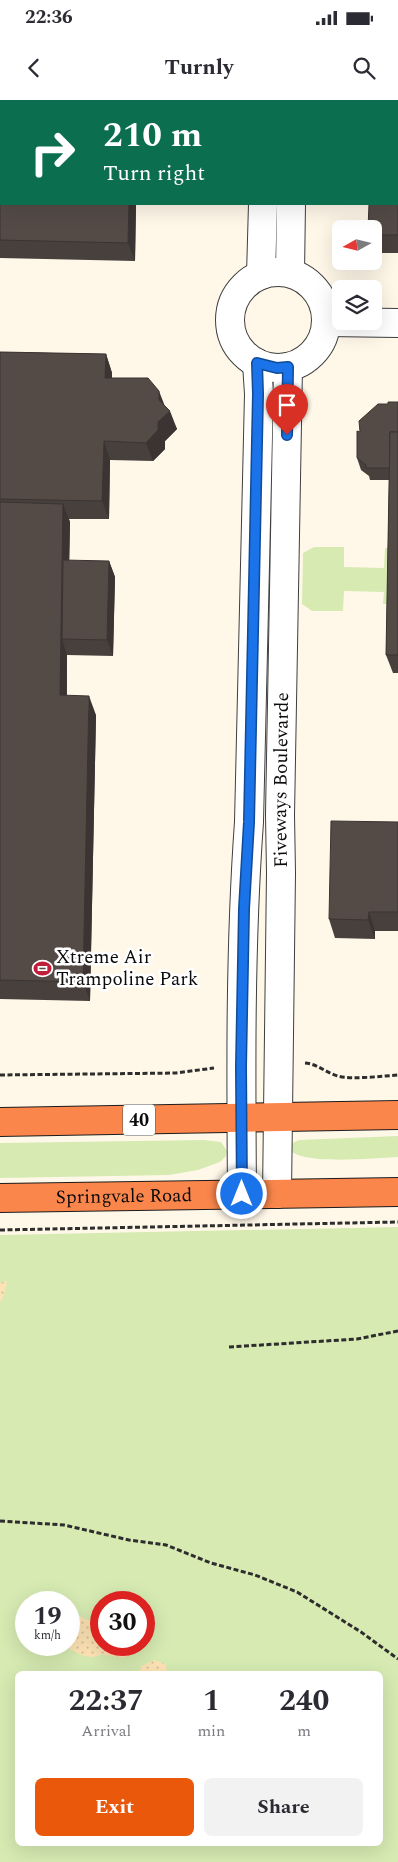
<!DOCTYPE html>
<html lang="en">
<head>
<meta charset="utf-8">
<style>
	:root { --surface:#fff; --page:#f2f2f3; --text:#2b2b33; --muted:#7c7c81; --accent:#ea580c }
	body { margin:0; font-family:Spectral,serif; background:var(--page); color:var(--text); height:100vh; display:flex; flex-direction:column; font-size:19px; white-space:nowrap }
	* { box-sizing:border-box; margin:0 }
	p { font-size:16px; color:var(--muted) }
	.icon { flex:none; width:28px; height:28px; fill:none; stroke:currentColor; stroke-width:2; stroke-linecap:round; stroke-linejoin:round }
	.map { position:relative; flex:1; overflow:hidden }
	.side { position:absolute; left:15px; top:1571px; width:368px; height:175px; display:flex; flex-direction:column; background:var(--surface); border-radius:8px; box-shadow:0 5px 20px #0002 }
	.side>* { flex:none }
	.guide { position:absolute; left:0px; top:0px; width:399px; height:105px; box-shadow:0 5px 20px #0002; background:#0b6e4f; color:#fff; overflow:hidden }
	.needle { width:32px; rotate:262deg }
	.tools { position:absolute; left:332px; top:120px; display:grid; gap:10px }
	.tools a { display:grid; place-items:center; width:50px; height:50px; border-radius:8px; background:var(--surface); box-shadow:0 5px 20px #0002; font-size:25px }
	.speed { position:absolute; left:15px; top:1491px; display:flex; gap:10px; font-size:25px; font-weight:700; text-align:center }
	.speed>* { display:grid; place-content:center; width:65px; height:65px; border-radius:50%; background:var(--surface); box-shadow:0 5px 20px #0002; line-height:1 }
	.speed small { font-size:12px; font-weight:400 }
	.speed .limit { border:8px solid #d22; background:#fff; color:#111 }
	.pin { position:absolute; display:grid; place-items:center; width:42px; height:42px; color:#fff; margin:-51px -21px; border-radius:50% 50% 50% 0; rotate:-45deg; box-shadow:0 0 5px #0007 }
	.pin .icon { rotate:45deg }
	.me { position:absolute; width:55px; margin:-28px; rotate:0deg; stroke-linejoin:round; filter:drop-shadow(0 0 4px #0008) }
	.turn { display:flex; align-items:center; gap:18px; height:105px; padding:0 20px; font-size:22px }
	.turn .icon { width:65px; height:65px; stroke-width:2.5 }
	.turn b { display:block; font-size:35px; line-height:42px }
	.eta { display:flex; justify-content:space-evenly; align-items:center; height:85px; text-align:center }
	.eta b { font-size:30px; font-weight:700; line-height:35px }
	.primary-button { display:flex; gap:10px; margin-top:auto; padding:10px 20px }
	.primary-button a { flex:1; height:58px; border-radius:8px; background:var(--accent); color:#fff; font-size:20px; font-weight:700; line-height:58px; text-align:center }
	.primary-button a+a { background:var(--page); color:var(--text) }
	.status { display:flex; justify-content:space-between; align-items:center; height:35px; padding:0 25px; background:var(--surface); direction:ltr }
	.status svg { height:14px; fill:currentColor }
	header { display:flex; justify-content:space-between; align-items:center; height:65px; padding:0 20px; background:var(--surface); font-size:22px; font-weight:700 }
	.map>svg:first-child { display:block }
</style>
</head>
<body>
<div class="status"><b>22:36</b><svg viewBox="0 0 49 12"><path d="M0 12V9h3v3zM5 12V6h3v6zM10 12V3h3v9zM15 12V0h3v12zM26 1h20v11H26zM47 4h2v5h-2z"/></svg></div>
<header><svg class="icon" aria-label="back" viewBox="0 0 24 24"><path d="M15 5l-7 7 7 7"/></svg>Turnly<svg class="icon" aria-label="search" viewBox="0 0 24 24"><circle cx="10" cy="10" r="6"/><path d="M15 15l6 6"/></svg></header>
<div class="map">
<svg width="398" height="1762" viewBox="0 0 398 1762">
	<defs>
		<pattern id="sand-dots" width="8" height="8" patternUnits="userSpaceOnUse" patternTransform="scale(1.25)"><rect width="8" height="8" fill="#fde3b4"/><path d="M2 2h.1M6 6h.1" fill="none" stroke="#d8c199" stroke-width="1.8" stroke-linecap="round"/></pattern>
	</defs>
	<rect width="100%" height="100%" fill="#fff8e9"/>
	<!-- grass -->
	<g fill="#d6eab2" fill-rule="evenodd">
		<polygon points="314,447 344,447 344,467 384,468 385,448 395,448 394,504 383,504 384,492 344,491 343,511 312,511 302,504 303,453"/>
		<path d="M398,1036V1057C375,1058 306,1065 291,1051L292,1043L299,1040Z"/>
		<polygon points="204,1040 221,1042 227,1051 226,1056 220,1062 198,1070 169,1075 0,1078 0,1043"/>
		<path d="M398,1127V1762H0V1135ZM26,1502H69V1545H26ZM101,1502H144V1545H101ZM18,1574H380V1744H18Z"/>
	</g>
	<!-- sand -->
	<g fill="url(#sand-dots)">
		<polygon points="7,1181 4,1195 0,1202 0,1183"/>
		<path d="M69,1511L101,1527V1545H139V1550C125,1561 120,1557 105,1555C101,1554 98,1556 93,1557C82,1557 73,1551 64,1545H69Z"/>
		<polygon points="154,1560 165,1564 168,1574 138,1574 142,1566"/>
	</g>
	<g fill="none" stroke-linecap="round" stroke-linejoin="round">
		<defs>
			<g id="minor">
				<polyline points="265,1 265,0"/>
				<polyline points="293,1 293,0"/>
				<circle cx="278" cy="220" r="48"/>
				<polyline points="290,173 291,104"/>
				<polyline points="261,175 263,104"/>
				<polyline points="327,222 398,223"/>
				<path d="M242,1094C241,970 240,846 249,722L259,294L257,263"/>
				<path id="s1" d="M277,1094L281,773L280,715L288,267"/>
			</g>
			<g id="highway">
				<polyline points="0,1022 398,1015"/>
				<path id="s2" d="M0,1098L398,1092"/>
			</g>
		</defs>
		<!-- minor casing -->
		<use href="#minor" stroke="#3e3e3e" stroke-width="30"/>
		<!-- highway casing -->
		<use href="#highway" stroke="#1c1c1c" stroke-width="30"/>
		<!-- path -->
		<g stroke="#2d2d2d" stroke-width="3" stroke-dasharray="5 2.5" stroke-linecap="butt">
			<path d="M305,963C318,964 326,973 338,976C352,980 382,976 398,975"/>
			<polyline points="0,975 176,973 214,968"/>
			<polyline points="0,1130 398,1122"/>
			<polyline points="229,1247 357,1239 398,1231"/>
			<polyline points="0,1421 64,1425 129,1440 166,1445 211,1463 255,1475 297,1492 361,1532 398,1559"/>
		</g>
		<!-- minor -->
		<use href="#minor" stroke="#fff" stroke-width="28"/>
		<!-- highway -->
		<use href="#highway" stroke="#fa864c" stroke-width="28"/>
	</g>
	<!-- wall -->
	<g fill="#48403d">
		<polygon points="0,0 138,0 138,1 1,1 1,104 136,104 135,161 0,158"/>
		<polygon points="398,0 398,153 375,153 374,149 374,129"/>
		<polygon points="0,252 106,254 112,273 112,278 165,306 177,329 165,341 165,349 153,361 110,360 109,419 69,419 70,422 69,461 109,461 115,477 113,556 67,555 67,596 96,615 90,901 0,899"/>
		<polygon points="398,302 398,573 393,573 386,555 389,380 370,380 369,376 361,370 357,358 360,332 388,304"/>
		<polygon points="398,722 398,831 375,831 375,839 335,838 329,819"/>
	</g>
	<!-- shaded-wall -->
	<g fill="#3b3432">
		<rect x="131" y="0" width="7" height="1"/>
		<polygon points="129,104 136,104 135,161 128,143"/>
		<polygon points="106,254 112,273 112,297 105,278"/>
		<polygon points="159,291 166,309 170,311 177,329 165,341 165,349 153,361 146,343"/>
		<polygon points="104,341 110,360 109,419 102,401"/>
		<polygon points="63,404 70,422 68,539 62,539 67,555 66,614 60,595"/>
		<polygon points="109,461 115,477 113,556 107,540"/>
		<polygon points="89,596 96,615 90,901 83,882"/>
		<polygon points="369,812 375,831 375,839 368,820"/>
	</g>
	<!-- building -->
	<g fill="#544b47" stroke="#3b3432">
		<polygon points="0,0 131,0 131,1 1,1 1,104 129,104 128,143 0,140"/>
		<polygon points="369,0 398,0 398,135 374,135 374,129 368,129 369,104 398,104 398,1 369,1"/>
		<polygon points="0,252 106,254 105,278 148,278 159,291 159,300 170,311 158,322 158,330 146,343 104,341 102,401 0,399"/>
		<polygon points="388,302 398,302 398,332 390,332 390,368 366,368 366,365 357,358 357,331 360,332 359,321 378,304 388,304"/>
		<polygon points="390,332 398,332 398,555 386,555"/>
		<polygon points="0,402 63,404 60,595 89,596 83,882 0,880"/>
		<polygon points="63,460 109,461 107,540 62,539"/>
		<polygon points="331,721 398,722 398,812 369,812 368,820 329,819"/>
	</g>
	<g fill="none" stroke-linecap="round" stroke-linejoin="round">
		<defs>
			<polyline id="route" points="242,1094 241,967 244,809 249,722 258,294 257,263 277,268 288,267 287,335"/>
		</defs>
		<!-- route casing -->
		<use href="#route" stroke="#114b97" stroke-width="12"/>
		<!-- route -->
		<use href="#route" stroke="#1a73e8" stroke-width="9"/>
	</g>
	<!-- icons -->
	<defs>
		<symbol id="stadium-bare" viewBox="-9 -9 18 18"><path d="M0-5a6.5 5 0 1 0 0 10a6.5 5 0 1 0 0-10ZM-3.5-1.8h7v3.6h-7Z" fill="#c01f3a" stroke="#fff" stroke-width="2.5" paint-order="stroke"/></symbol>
	</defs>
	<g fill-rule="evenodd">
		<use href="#stadium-bare" x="30" y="856" width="25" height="25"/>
	</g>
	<g text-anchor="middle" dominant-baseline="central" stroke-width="5" stroke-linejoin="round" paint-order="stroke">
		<!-- shield labels -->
		<rect fill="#fff" stroke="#545454" stroke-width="1" x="123" y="1004.5" width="32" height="31" rx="4"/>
		<g font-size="18" font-weight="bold" fill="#0b0b0b">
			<text x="139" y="1020">40</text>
		</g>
		<!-- street labels -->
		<g font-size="19" fill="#0b0b0b" stroke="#fff">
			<text stroke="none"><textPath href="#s1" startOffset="414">Fiveways Boulevarde</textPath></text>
			<text stroke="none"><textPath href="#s2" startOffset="124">Springvale Road</textPath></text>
		</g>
		<!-- poi labels -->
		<g font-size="19" fill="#0b0b0b" stroke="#fff" text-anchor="start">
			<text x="56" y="857">Xtreme Air<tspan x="56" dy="22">Trampoline Park</tspan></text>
		</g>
	</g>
</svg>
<div class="tools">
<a><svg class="needle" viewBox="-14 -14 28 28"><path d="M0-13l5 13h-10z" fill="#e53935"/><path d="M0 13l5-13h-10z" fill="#7c7c81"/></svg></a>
<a><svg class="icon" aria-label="layers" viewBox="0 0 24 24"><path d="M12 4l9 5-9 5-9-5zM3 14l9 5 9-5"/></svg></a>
</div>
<div class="speed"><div>19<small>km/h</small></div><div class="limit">30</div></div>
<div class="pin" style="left:287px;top:335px;background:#d93025"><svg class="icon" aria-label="arrive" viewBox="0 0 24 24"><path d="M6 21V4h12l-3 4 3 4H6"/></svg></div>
<svg class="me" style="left:242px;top:1094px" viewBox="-20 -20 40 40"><circle r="17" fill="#1a73e8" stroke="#fff" stroke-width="3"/><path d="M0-11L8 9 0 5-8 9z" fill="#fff"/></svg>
<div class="guide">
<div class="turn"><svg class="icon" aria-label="right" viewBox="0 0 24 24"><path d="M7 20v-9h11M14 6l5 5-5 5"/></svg><div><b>210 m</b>Turn right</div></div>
</div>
<section class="side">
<div class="eta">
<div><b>22:37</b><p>Arrival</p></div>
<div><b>1</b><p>min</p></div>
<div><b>240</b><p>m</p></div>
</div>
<div class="primary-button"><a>Exit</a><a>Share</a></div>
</section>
</div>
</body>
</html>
